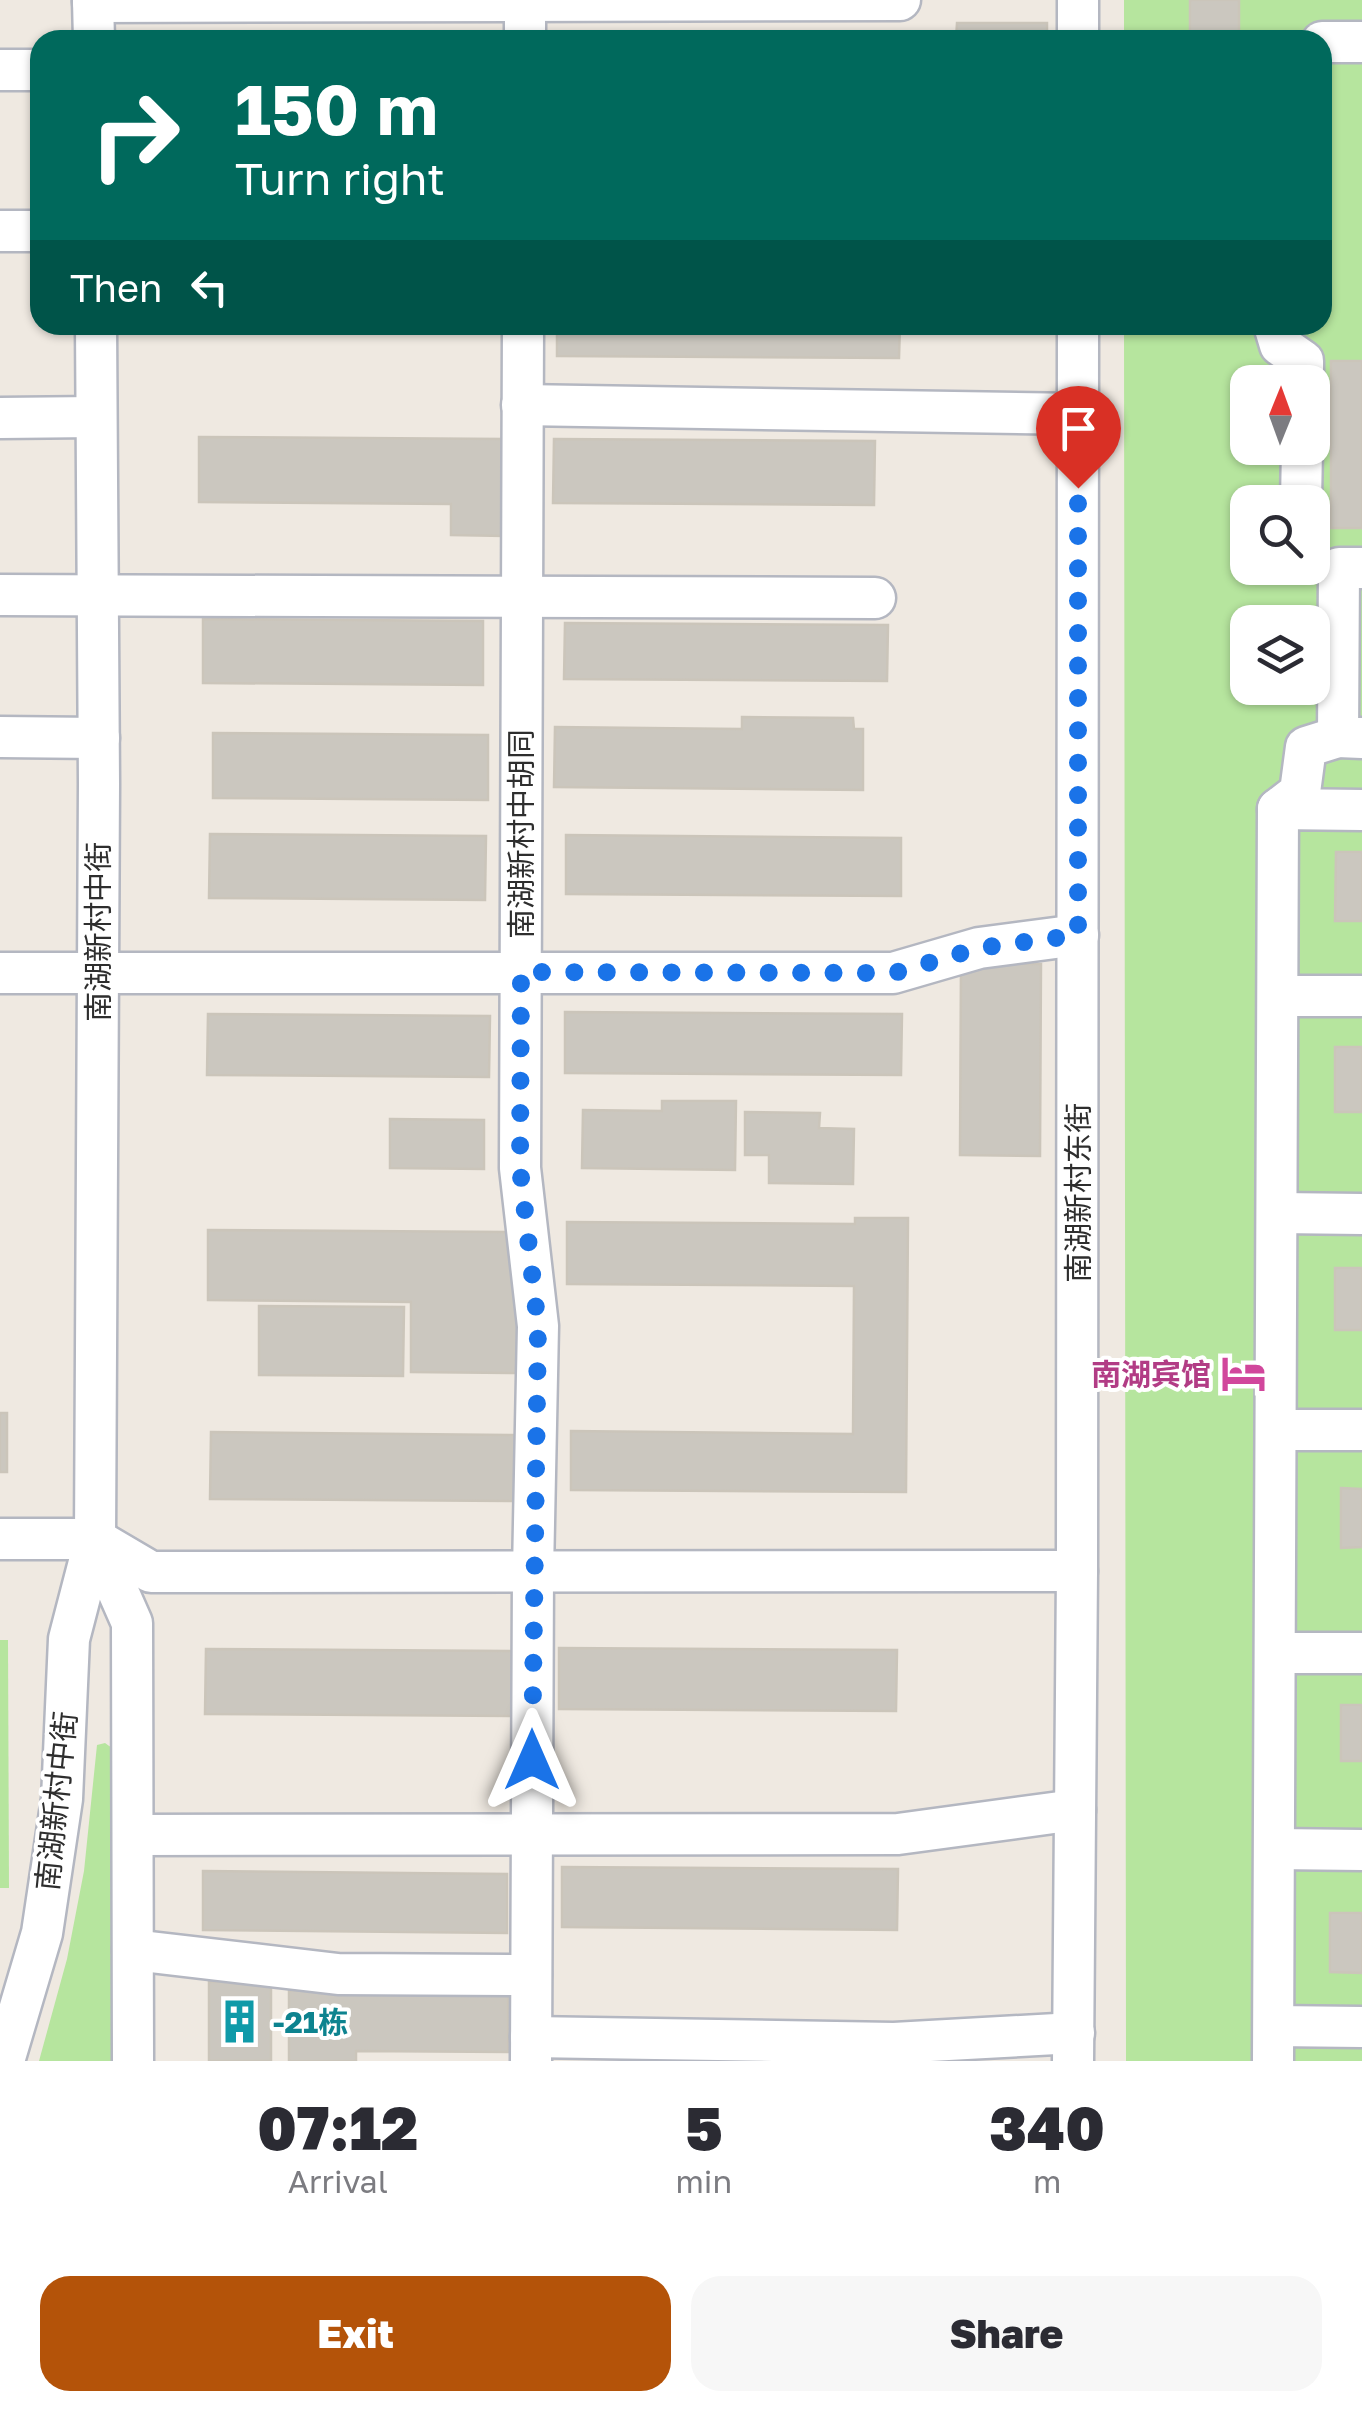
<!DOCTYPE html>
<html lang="en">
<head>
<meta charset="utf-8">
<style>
	:root { --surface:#fff; --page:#f7f7f7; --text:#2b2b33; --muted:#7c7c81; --accent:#b45309 }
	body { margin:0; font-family:"Golos Text","Noto Sans SC",sans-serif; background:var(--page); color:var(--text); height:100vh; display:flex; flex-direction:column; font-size:38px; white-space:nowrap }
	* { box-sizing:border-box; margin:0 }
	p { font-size:32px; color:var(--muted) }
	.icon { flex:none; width:55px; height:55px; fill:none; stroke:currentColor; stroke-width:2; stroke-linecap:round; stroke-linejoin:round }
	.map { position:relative; height:2061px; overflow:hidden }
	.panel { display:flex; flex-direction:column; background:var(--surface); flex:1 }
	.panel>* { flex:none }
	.banner { position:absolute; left:30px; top:30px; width:1302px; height:305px; border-radius:30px; box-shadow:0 2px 8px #0004; background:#00695c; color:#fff; overflow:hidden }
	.needle { width:65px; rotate:1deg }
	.fabs { position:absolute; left:1230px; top:365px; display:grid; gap:20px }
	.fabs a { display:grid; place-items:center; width:100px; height:100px; border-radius:20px; background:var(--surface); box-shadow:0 2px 8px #0004; font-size:50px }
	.pin { position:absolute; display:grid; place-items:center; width:85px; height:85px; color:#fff; margin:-102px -42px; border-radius:50% 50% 50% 0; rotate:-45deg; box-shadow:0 0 10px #0007 }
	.pin .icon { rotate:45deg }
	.me { position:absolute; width:110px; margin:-55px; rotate:0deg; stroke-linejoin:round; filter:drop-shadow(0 0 8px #0008) }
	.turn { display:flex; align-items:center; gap:35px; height:210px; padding:0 40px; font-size:45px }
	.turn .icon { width:130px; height:130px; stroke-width:2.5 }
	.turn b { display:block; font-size:70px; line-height:85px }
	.then { display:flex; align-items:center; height:95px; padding:0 40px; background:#0003; gap:20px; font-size:38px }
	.eta { display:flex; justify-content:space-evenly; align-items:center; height:170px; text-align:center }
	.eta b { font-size:60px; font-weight:800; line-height:70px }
	.button { display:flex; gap:20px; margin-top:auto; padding:20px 40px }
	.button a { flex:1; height:115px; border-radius:30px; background:var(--accent); color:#fff; font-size:40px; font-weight:800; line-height:115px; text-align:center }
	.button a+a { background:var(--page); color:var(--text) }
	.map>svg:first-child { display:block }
</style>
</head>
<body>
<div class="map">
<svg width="1362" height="2061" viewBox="0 0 1362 2061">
	<rect width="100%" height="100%" fill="#efe9e1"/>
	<!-- green -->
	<g fill="#b6e59e" fill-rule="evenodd">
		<path d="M1124,0H1362V2061H1126L1124,325H1322V40H1124ZM1248,382H1312V448H1248ZM1248,502H1312V568H1248ZM1248,622H1312V688H1248Z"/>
		<polygon points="0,1640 8,1640 9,1888 0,1888"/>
		<polygon points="105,1743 112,1748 111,2061 39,2061 67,1959 84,1871 97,1745"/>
	</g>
	<!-- building -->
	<g fill="#cbc7bf" stroke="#cbc5ba" stroke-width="2.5">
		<rect x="1190" y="0" width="49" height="40"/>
		<polygon points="957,23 1047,23 1047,40 956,40"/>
		<polygon points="557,325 900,325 899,358 557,356"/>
		<rect x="1331" y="361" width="31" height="167"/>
		<polygon points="199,437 505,439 504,536 451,535 451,504 199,502"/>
		<polygon points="554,439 875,441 874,505 553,503"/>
		<polygon points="203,619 483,621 483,685 203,683"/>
		<polygon points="565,623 888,625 887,681 564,679"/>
		<polygon points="742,717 853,718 854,729 863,729 863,790 554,787 555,727 742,729"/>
		<polygon points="213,733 488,735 488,800 213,798"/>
		<polygon points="210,834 486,836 485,900 209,898"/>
		<polygon points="566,835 901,838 901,896 566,894"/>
		<polygon points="1336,852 1362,852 1362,921 1335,921"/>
		<polygon points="961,963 1041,964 1040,1156 960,1155"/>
		<polygon points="565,1012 902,1014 901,1075 565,1073"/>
		<polygon points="208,1014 490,1016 489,1077 207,1075"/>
		<rect x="1335" y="1047" width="27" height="65"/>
		<polygon points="662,1101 736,1101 735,1170 582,1168 583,1110 662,1111"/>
		<polygon points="745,1112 820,1113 819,1128 854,1129 853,1184 769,1183 769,1155 745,1155"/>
		<polygon points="390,1119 484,1120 484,1169 390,1168"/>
		<polygon points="855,1218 908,1218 906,1492 571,1490 571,1431 853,1434 854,1286 567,1284 567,1222 855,1224"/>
		<polygon points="208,1230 521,1232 520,1373 411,1372 411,1302 208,1300"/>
		<rect x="1335" y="1268" width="27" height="62"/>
		<polygon points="259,1306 404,1307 403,1376 259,1375"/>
		<rect x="0" y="1413" width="7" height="59"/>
		<polygon points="211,1432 520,1435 519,1501 210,1499"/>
		<polygon points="1341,1488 1362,1489 1362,1547 1341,1548"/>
		<polygon points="559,1648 897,1650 896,1711 559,1709"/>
		<polygon points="206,1649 517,1651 516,1716 205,1714"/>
		<rect x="1341" y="1705" width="21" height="56"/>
		<polygon points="562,1867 898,1869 897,1930 562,1927"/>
		<polygon points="203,1871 507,1874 507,1933 203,1930"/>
		<polygon points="1330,1913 1362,1913 1362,1973 1330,1972"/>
		<rect x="209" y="1982" width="62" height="79"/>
		<polygon points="289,1990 508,1992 508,2052 356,2051 356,2061 289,2061"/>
	</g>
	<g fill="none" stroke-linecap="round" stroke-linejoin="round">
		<defs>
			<g id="minor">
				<polyline points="93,0 94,40"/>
				<polyline points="93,2 900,0"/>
				<polyline points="525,40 525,0"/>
				<polyline points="1078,40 1078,0"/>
				<polyline points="1322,42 1362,42"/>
				<polyline points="0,70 40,70"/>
				<polyline points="0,231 40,231"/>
				<polyline points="523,325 520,1168 538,1326 533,1572 531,2061"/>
				<polyline points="1274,325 1280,345 1303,361 1303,382"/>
				<polyline points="522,405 1078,414"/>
				<polyline points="0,418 96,417"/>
				<polyline points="1301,502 1302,448"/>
				<polyline points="1362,568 1339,568 1338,737 1362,738"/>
				<polyline points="0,595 875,598"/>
				<polyline points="0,737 99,738"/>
				<polyline points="1278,809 1300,792 1306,747 1338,737"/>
				<polyline points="0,973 893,973 979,948 1078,935"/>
				<polyline points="1279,996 1362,996"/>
				<polyline points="1279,1213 1362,1214"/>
				<polyline points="1278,1430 1362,1430"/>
				<polyline points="0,1539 95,1539 151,1572 1077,1571"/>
				<polyline points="95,1539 132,1623 133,2061"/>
				<polyline points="1277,1653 1362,1653"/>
				<polyline points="133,1835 898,1834 1075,1810"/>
				<polyline points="1275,1849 1362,1850"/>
				<polyline points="133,1950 338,1974 531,1975"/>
				<polyline points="1274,2026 1362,2027"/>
				<polyline points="531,2037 894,2043 1074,2033"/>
				<polyline points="4,2061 42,1933 62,1799 69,1639 95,1539 99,784 96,325"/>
				<polyline points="1073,2061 1077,1571 1078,325"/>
				<polyline points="1273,2061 1278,809 1362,810"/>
			</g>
		</defs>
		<!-- minor casing -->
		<use href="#minor" stroke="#b4b7c1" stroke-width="45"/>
		<!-- minor -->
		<use href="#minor" stroke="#fff" stroke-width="40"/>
	</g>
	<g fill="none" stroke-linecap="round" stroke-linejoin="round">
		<!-- route -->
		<polyline stroke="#1a73e8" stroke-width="18" stroke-dasharray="0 32.4" points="532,1760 538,1326 520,1168 521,972 894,973 979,948 1078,935 1078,488"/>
	</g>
	<!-- icons -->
	<defs>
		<symbol id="hotel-bare" viewBox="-9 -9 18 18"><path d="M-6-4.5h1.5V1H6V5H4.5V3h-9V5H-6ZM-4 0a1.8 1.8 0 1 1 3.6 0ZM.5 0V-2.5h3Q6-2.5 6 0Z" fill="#d1479c" stroke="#fff" stroke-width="2.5" paint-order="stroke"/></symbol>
		<symbol id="building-bare" viewBox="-9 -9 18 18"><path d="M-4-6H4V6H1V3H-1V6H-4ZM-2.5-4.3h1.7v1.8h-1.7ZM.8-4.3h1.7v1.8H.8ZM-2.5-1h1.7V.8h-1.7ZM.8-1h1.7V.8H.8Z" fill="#0f9aa8" stroke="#fff" stroke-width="2.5" paint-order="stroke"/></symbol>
	</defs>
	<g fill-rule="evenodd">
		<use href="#hotel-bare" x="1212" y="1342" width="63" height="63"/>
		<use href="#building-bare" x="208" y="1990" width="63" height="63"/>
	</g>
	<g text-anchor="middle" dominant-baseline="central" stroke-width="8" stroke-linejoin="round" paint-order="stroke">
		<!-- street labels -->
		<g font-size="30" fill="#2e2e2e" stroke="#fff">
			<text transform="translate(521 834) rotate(-90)">南湖新村中胡同</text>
			<text transform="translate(98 932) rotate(-90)">南湖新村中街</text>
			<text transform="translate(1078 1193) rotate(-90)">南湖新村东街</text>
			<text transform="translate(56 1801) rotate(-84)">南湖新村中街</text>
		</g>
		<!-- hotel labels -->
		<g font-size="30" font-weight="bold" fill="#b23c85" stroke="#fff" text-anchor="end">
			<text x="1211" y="1374">南湖宾馆</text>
		</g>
		<!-- culture labels -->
		<g font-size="30" font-weight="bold" fill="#0d838f" stroke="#fff" text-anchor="start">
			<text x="273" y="2022">-21栋</text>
		</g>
	</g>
</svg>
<div class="fabs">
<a><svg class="needle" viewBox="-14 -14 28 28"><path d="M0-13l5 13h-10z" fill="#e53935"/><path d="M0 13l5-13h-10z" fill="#7c7c81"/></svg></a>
<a><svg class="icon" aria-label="search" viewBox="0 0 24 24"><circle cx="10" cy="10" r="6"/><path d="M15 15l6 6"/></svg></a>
<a><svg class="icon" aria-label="layers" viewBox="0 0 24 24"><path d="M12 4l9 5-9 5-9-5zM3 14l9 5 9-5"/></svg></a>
</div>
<div class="pin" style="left:1078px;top:488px;background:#d93025"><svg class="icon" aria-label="arrive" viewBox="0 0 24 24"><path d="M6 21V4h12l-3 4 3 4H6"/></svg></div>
<svg class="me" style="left:532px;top:1760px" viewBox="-20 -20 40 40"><path d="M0-17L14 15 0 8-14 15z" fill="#1a73e8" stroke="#fff" stroke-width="4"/></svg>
<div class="banner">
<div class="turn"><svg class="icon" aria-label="right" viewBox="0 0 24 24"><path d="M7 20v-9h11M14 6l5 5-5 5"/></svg><div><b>150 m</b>Turn right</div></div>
<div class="then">Then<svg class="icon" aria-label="left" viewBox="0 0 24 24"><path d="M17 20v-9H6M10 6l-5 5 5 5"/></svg></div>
</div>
</div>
<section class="panel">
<div class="eta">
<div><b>07:12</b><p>Arrival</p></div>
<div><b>5</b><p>min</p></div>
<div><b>340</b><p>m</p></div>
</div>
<div class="button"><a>Exit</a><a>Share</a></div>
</section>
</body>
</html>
